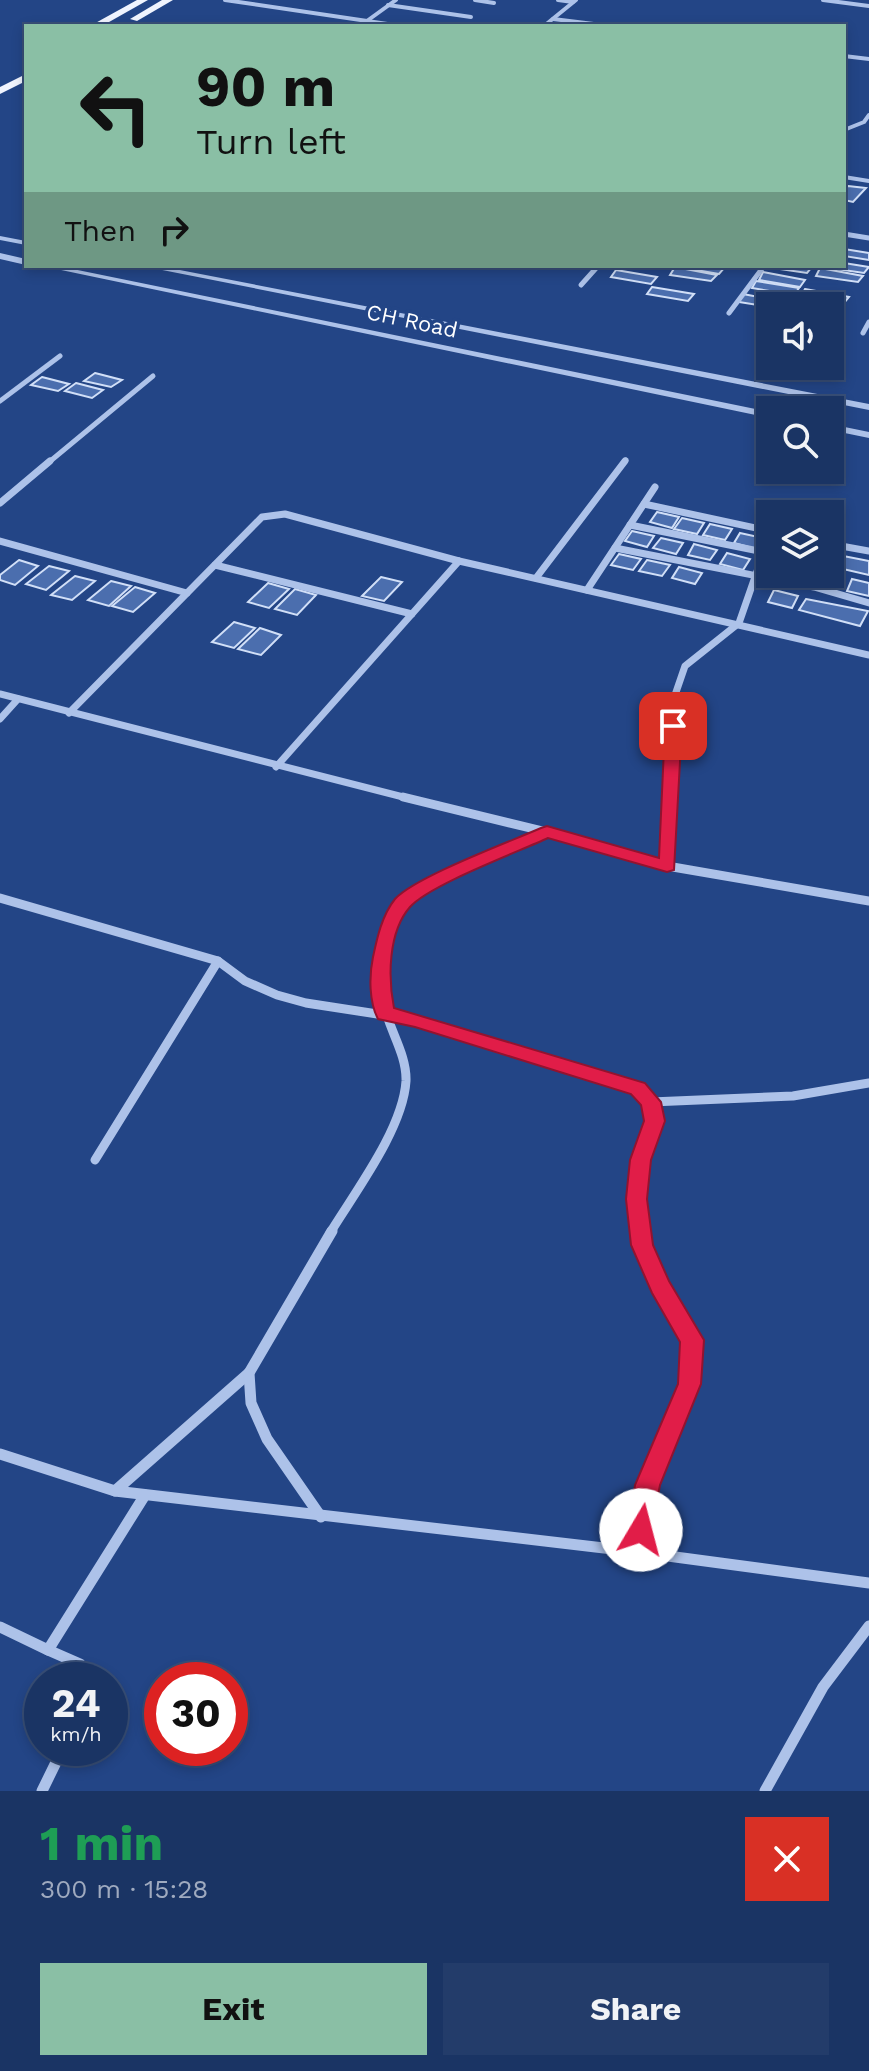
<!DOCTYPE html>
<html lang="en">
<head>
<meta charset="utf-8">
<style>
	:root { --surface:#1a3464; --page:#233c6a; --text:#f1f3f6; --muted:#9faabf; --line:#384f78; --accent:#8abfa5 }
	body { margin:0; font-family:"Work Sans",sans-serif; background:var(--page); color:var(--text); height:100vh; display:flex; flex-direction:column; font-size:30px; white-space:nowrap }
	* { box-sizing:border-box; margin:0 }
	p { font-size:26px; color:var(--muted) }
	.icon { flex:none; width:44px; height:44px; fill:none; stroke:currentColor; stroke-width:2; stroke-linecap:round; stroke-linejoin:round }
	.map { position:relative; height:1791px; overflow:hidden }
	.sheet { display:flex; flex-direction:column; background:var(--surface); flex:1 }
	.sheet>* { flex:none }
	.guide { position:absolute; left:24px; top:24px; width:822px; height:244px; border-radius:0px; box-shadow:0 4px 12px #0003,0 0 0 2px var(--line); background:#8abfa5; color:#111; overflow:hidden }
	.controls { position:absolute; left:756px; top:292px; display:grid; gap:16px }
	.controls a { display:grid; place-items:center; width:88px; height:88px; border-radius:0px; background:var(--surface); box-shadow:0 4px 12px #0003,0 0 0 2px var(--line); font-size:40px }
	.speed { position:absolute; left:24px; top:1662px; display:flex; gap:16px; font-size:40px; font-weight:700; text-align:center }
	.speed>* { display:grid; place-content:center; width:104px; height:104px; border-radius:50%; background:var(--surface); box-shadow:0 4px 12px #0003,0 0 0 2px var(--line); line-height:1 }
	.speed small { font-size:20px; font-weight:400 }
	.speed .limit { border:12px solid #d22; background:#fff; color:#111 }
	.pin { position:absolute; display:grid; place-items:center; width:68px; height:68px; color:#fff; margin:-34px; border-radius:16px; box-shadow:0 4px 12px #0006 }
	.me { position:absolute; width:88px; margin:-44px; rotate:8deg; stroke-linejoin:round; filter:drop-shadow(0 0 6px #0008) }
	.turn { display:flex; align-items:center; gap:28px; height:168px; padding:0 40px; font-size:36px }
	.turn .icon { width:104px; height:104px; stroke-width:2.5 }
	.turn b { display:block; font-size:56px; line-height:68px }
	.then { display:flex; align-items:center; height:76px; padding:0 40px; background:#0003; gap:16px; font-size:30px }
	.round { display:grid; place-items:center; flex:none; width:84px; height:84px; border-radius:0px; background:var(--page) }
	.summary { display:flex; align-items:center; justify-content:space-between; height:136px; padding:0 40px }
	h1 { font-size:48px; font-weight:700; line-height:60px; color:#1e9e55 }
	.action { display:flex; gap:16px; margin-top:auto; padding:16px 40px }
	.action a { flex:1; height:92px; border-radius:0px; background:var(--accent); color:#111; font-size:32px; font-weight:700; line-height:92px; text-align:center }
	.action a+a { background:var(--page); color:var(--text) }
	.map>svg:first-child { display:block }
</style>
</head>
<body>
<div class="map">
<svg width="869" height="1791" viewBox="0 0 869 1791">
	<rect width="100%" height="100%" fill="#234586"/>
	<!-- building -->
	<g fill="#4b6eae" stroke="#d1dff7" stroke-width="2">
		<polygon points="848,186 866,188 853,202 844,200 844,189"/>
		<polygon points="844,249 869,253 869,260 844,256"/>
		<polygon points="844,263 869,267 864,273 823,267 844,266"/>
		<polygon points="718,266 725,267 719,274 679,267"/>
		<polygon points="806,266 812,267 807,273 766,267"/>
		<polygon points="675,267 717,275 711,281 670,275"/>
		<polygon points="820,268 863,276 858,282 816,276"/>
		<polygon points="616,270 657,277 651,284 611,277"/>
		<polygon points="763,272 805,280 800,287 759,280"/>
		<polygon points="756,281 799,288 794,295 752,288"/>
		<polygon points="652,287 694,294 688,301 647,294"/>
		<polygon points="805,289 849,297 844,303 801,296"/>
		<polygon points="743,294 786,302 783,306 770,307 739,302"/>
		<polygon points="95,373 122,380 111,387 84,381"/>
		<polygon points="42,377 69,384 58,391 31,385"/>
		<polygon points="76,383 103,390 92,398 65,391"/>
		<polygon points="657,512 679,517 672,528 650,522"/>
		<polygon points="682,518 704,523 697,534 674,529"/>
		<polygon points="710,524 732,529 725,540 703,535"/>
		<polygon points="632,531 654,536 647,547 625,541"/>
		<polygon points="740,533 763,538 756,549 734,543"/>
		<polygon points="661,538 683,543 676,554 653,548"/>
		<polygon points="694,544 717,550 710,560 688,555"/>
		<polygon points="727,553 750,559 743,570 720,564"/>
		<polygon points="619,554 641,559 633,570 611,565"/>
		<polygon points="833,554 869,561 869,575 830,566"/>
		<polygon points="19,560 38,566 15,585 0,580 0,575"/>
		<polygon points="647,560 670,565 662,576 639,571"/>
		<polygon points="49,566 69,571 46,590 26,584"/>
		<polygon points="679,567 702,573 695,584 672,578"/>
		<polygon points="819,574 829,574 844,577 837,589 814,583"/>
		<polygon points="75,576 95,581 72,600 51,595"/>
		<polygon points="381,577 402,582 384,601 362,596"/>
		<polygon points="852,579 869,583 869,596 847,591"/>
		<polygon points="111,581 131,586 109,606 88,600"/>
		<polygon points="268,583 289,589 269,608 248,602"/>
		<polygon points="135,587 155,593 133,612 112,606"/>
		<polygon points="295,589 316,595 297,615 275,609"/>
		<polygon points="774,590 798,596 792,608 768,602"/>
		<polygon points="806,599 868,611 860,626 799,610"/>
		<polygon points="234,622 255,628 234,648 212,642"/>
		<polygon points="260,628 281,635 261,655 238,649"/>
	</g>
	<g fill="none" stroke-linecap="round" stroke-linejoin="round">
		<!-- minor-far4 -->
		<g stroke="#adc2e9" stroke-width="4">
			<polyline points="225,0 401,26"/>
			<polyline points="475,0 494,3"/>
			<polyline points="558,0 573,2"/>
			<polyline points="823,0 869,6"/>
			<polyline points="388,5 471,17"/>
			<polyline points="553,19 610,26"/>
			<polyline points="200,25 209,26"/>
			<polyline points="360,26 396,0"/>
			<polyline points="544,26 576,0"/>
			<polyline points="844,56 869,59"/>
			<polyline points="844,130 864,122 869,115"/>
			<polyline points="844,177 869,181"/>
		</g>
		<!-- minor-far3 -->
		<g stroke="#adc2e9" stroke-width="5">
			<polyline points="844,234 869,238"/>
			<polyline points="581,285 598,266"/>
			<polyline points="729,313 764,266"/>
			<polyline points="863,333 869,322"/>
			<polyline points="0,401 60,356"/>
			<polyline points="48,463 153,376"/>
			<polyline points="623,463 626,460"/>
		</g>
		<!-- minor-far2 -->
		<g stroke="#adc2e9" stroke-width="7">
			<polyline points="0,503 50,461"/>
			<polyline points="644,504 770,531"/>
			<polyline points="630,525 764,552"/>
			<polyline points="0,541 187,593"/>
			<polyline points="830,544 869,551"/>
			<polyline points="615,548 814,587 869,603"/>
			<polyline points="215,565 412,614"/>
			<polyline points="536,578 625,461"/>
			<polyline points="587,590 655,487"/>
			<polyline points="0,694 411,799"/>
			<polyline points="69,713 262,517 285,514 459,561 869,655"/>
			<polyline points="0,719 18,699"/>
			<polyline points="276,767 459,561"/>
			<polyline points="670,799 674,698 685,666 739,623 770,534"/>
		</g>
		<!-- minor-far1 -->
		<g stroke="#adc2e9" stroke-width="9">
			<polyline points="403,797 547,832 667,866 869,901"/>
			<polyline points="667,866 670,797"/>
			<polyline points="0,898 218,961 245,981 277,995 306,1003 416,1020 638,1089 651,1102 654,1121 640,1160 636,1199 640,1233"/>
			<polyline points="651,1102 793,1096 869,1083"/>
			<polyline points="95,1160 218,961"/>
			<path d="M330,1233C355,1192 403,1129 406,1081C407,1053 387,1027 383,1000C364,883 462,869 546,832"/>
		</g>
		<!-- minor -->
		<g stroke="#adc2e9" stroke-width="11">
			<polyline points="0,1454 115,1491 638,1552 869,1583"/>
			<polyline points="115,1491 249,1373"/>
			<polyline points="321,1517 267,1439 251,1403 249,1373 332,1231"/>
			<polyline points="638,1552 648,1485 690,1384 692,1340 660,1287 642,1245 640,1231"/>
			<polyline points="0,1627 48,1650 145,1495"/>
			<polyline points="48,1650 80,1664 90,1680"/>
			<polyline points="42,1791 63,1748"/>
			<polyline points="765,1791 823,1687 869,1626"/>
		</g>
		<!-- tertiary -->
		<g fill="#adc2e9" fill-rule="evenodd">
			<polygon points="0,236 26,241 26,245 0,240"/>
			<polygon points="0,253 26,259 26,265 0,259"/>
			<polygon points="42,266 58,266 770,412 770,418"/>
			<polygon points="142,266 159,266 869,404 869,410"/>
			<polygon points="830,424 869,432 869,438 830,430"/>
		</g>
		<!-- primary -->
		<g fill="#f0f4fe" fill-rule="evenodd">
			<polygon points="137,0 148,0 102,26 90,26"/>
			<polygon points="162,0 173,0 137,21 130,19"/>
			<polygon points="26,74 26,81 0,94 0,87"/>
		</g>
	</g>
	<!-- route -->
	<path fill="#e11d48" stroke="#92132f" stroke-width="2" d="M673,721L682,726L674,870L667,872L548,838C518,852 429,885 410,907C388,932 388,978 394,1008L645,1083L661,1102L665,1121L651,1160L647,1199L653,1245L669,1281L704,1340L701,1384L660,1485L650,1538L641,1542L632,1538L628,1530L635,1485L678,1384L680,1342L652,1293L631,1245L626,1199L630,1160L644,1121L641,1105L631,1094L415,1027L378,1019C369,1002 369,976 373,957C377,938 382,915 395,899C415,877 509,842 541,828L547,826L659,858L665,726Z"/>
	<g text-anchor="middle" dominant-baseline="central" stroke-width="7" stroke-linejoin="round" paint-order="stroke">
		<!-- far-street labels -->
		<g font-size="22" fill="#fff" stroke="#234586">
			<text transform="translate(412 321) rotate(12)">CH Road</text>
		</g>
	</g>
</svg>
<div class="controls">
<a><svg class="icon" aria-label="sound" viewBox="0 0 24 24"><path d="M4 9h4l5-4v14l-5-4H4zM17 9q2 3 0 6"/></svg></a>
<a><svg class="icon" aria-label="search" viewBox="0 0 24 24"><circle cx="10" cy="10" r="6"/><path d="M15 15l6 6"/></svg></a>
<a><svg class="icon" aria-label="layers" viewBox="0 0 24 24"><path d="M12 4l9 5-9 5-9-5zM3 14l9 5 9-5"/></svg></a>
</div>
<div class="speed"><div>24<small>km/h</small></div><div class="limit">30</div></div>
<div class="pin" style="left:673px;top:726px;background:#d93025"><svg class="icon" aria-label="arrive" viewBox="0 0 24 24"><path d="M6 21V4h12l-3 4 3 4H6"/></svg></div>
<svg class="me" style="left:641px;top:1530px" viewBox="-20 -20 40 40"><circle r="19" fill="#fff"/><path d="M0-13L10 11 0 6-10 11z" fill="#e11d48"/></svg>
<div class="guide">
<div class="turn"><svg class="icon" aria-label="left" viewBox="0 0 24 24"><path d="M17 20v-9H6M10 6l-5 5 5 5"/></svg><div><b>90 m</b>Turn left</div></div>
<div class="then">Then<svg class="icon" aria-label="right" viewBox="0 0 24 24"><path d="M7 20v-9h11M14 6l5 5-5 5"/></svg></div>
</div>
</div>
<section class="sheet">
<div class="summary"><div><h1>1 min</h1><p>300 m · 15:28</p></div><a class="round" style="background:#d93025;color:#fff"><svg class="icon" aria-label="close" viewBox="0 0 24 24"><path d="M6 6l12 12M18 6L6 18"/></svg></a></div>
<div class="action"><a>Exit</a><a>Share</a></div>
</section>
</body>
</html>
